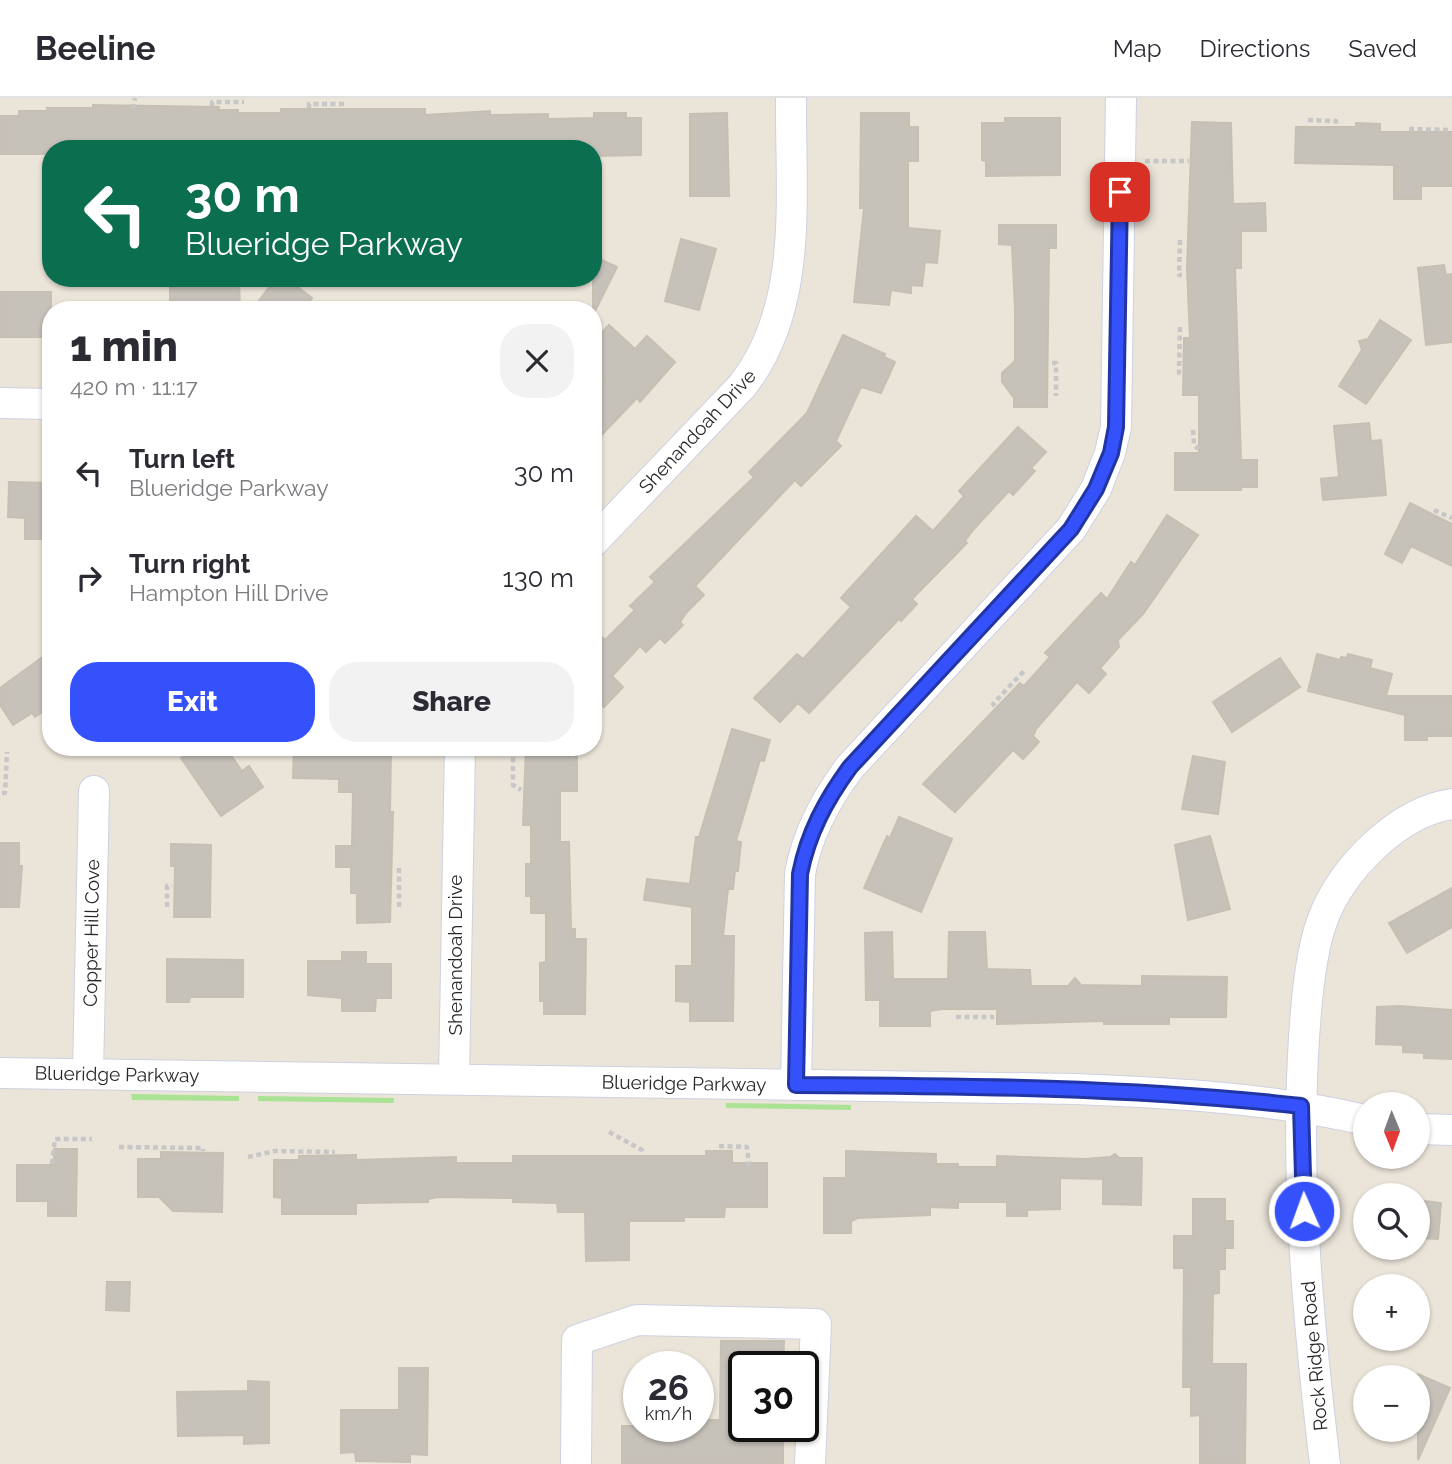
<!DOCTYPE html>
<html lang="en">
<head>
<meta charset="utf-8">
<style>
	:root { --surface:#fff; --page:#f2f2f3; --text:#2b2b33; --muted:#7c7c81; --line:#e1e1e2; --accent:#3551fc }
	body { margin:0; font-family:Raleway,sans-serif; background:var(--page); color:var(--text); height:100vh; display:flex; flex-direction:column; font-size:26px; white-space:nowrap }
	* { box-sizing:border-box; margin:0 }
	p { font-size:23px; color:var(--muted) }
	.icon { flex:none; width:38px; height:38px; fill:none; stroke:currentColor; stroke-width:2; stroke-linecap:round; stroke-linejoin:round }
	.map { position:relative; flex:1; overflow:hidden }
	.drawer { position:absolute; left:42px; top:203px; width:560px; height:455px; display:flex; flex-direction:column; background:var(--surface); border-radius:28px; box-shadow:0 2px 5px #0004 }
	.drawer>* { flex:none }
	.top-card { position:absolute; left:42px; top:42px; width:560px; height:147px; border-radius:28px; box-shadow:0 2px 5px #0004; background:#0b6e4f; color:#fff; overflow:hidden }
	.needle { width:46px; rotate:179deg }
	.fabs { position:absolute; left:1353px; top:994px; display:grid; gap:14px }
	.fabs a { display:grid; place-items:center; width:77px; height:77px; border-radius:50%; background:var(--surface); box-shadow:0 2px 5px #0004; font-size:35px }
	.speed { position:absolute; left:623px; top:1253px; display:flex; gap:14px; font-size:35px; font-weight:700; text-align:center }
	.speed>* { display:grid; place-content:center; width:91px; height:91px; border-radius:50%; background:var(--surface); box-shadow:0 2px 5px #0004; line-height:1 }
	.speed small { font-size:18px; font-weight:400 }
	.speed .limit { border:4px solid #111; border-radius:10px; background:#fff; color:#111 }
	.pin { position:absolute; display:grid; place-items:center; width:60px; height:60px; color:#fff; margin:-30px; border-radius:14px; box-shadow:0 4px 10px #0006 }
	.me { position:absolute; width:77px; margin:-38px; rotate:358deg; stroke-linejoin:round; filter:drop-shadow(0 0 5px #0008) }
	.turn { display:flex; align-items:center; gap:24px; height:147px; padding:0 28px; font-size:32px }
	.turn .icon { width:91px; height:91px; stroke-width:2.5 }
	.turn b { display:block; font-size:49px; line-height:60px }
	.round { display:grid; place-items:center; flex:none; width:74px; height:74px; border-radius:28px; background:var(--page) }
	.head { display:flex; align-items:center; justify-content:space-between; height:119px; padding:0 28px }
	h1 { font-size:42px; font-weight:800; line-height:52px }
	.cta { display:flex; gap:14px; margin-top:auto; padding:14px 28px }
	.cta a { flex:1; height:80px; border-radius:28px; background:var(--accent); color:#fff; font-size:28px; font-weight:800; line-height:80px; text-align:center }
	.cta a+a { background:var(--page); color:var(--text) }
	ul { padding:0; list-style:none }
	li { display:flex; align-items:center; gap:21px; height:105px; padding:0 28px }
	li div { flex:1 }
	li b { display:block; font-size:26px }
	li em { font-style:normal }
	header { display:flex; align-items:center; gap:42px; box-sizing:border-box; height:98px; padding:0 35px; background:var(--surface); border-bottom:2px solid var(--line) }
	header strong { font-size:33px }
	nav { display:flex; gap:38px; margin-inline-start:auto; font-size:24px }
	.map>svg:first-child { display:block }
</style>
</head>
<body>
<header>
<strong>Beeline</strong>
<nav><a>Map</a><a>Directions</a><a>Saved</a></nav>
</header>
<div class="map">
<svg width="1452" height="1366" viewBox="0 0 1452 1366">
	<rect width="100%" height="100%" fill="#ebe4d9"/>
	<!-- green -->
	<g fill="#abe394">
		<polygon points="131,996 239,998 239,1003 132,1002"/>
		<polygon points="258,998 394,1000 394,1005 258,1003"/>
		<polygon points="726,1005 851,1007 851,1012 726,1010"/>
	</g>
	<!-- building -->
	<g fill="#c6c1b9" stroke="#c6c0b3" stroke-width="2">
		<polygon points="93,7 219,9 218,12 238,12 238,15 281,15 281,11 425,11 425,17 490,13 490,17 548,16 548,21 594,20 594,15 626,15 626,20 641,20 641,57 593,58 593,51 371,51 371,47 324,47 324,51 226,51 227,45 173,45 150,47 149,51 51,51 51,56 0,56 0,18 19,18 19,13 48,13 47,10 93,10"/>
		<polygon points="727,15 729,98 690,98 690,16"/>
		<polygon points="861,15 909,15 909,29 918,29 918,63 908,63 908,130 940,133 937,165 925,164 922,188 911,187 911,195 891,192 889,207 854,204 864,110 860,110"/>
		<polygon points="1005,20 1060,20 1060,77 986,78 986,63 982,62 982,25 1005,25"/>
		<polygon points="1192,24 1231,25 1233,106 1265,105 1266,133 1241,133 1241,170 1235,170 1241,362 1257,362 1257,389 1241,389 1241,392 1175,392 1175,355 1199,355 1199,297 1183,297 1184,240 1190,240 1187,170"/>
		<polygon points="1356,25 1380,26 1380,34 1452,34 1452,88 1421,88 1421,101 1394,101 1394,67 1295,65 1296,29 1356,29"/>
		<polygon points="999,127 1056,127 1056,150 1049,150 1047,309 1014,309 1014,300 1002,284 1002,275 1015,263 1015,210 1012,147 999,146"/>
		<polygon points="681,141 716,151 699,212 665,203"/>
		<polygon points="593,158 617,169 593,217"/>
		<polygon points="1444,167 1446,177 1452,176 1452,244 1426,247 1418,170"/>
		<polygon points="276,180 286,180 312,200 303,212 252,212"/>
		<polygon points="170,183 239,185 240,212 170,212"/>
		<rect x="0" y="194" width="51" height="45"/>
		<polygon points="1380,222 1411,242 1366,306 1339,288 1362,252 1359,243 1368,241"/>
		<polygon points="609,227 635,251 647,238 675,264 640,304 637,300 593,346 593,292 604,281 593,270 593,244"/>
		<polygon points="843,237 885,256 884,259 895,264 881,295 861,289 836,343 841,348 801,388 795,382 695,488 704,497 687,514 680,524 683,527 665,545 660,540 646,554 640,548 612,578 623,589 604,609 593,599 593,531 605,542 635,512 630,508 655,484 650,479 754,379 749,374 807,315"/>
		<polygon points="1369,325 1371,343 1381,342 1386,397 1323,402 1321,381 1339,379 1334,328"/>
		<polygon points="1018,329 1046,354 1031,370 1035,373 1013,397 1009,393 973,432 965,443 967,445 912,501 917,506 901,523 899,521 809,615 798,605 780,624 754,600 797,556 803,561 851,509 841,500 916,418 933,433 964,398 959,393"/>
		<polygon points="9,384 51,385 50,441 25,441 25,420 8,419"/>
		<polygon points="1410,405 1452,426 1452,468 1411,448 1402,465 1385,456"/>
		<polygon points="1167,417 1198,437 1143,516 1118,542 1119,549 1100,570 1106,576 1089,595 1077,584 1036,631 1033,638 1039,644 1023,661 1013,652 955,714 923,686 1020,585 1024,588 1050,559 1045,555 1101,495 1107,501 1131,464 1135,467"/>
		<polygon points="51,553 51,608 35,619 32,615 13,627 0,607 0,590"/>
		<polygon points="1317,556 1340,562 1341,559 1347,560 1348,556 1372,562 1370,570 1392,576 1386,598 1452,598 1452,638 1427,638 1427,642 1405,642 1405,617 1308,593"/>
		<polygon points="1280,560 1300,589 1232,634 1213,604"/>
		<polygon points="732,631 770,642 764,663 760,662 736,743 741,744 738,773 735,773 733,791 728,791 723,838 734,838 733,923 690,923 690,904 676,903 676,868 692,868 692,809 644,802 647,781 690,786 696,739 699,739"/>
		<polygon points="197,649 225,649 242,673 249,668 263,689 221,718 181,660"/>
		<polygon points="294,649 323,649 323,655 391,655 390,714 393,714 390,824 357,825 357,795 351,795 351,769 336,769 336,748 352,748 353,694 339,694 339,681 293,680"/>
		<polygon points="526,649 562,649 562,657 577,657 577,693 560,693 560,744 569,744 571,831 575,831 575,841 586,841 585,916 544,916 544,903 540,903 540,865 546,864 546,815 531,815 531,798 526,798 526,766 531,766 531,727 523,727"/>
		<polygon points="1193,658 1225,664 1218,716 1182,711"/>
		<polygon points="899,719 952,741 921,814 864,790 887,738 890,740"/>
		<polygon points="1210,738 1230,811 1188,822 1175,747"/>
		<polygon points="0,745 19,745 19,768 22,768 19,809 0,809"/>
		<polygon points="171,746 211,747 210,819 174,819 175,768 171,768"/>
		<polygon points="1452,790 1452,829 1407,855 1389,825"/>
		<polygon points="892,834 893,881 948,881 949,834 985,834 987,871 1030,872 1031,888 1068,888 1075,880 1081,887 1142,888 1142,878 1227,879 1226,919 1169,919 1169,926 1104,926 1104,923 997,926 997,911 942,911 930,913 930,928 880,928 880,902 866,902 865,835"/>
		<polygon points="342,854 366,854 366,866 391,866 391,900 376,900 375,913 342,913 342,900 308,897 308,863 342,863"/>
		<polygon points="167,861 243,862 243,899 190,899 189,904 167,904"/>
		<polygon points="1400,908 1452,912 1452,961 1424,960 1424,955 1403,954 1403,947 1376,946 1377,909"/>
		<polygon points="54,1051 77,1051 76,1118 48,1118 48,1103 17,1103 17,1067 54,1067"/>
		<polygon points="706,1053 732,1053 732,1065 767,1065 767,1109 725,1109 724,1119 684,1119 684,1123 629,1123 629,1162 586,1163 585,1114 558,1114 557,1105 513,1104 513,1100 438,1099 428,1101 428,1104 356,1105 356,1116 282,1116 282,1100 274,1099 274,1062 299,1062 299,1058 356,1057 356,1062 456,1059 456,1065 513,1065 513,1058 706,1058"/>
		<polygon points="846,1053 936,1056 936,1066 958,1066 958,1069 997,1069 997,1058 1085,1061 1110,1059 1115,1056 1119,1060 1142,1060 1141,1107 1103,1106 1103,1081 1060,1080 1060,1111 1027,1112 1027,1118 1007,1118 1007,1104 958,1104 958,1110 930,1109 930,1117 858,1120 851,1123 851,1135 824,1135 824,1080 846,1080"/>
		<polygon points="161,1054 223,1055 222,1114 173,1113 159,1099 138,1099 138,1061 161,1061"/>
		<polygon points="1193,1101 1225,1101 1225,1123 1233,1123 1233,1150 1225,1150 1225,1171 1219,1171 1219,1195 1213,1196 1212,1266 1246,1266 1245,1366 1200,1366 1200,1317 1191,1318 1191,1289 1183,1289 1184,1170 1174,1170 1174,1138 1193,1138"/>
		<polygon points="1418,1102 1441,1105 1438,1141 1418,1140"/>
		<polygon points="107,1184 130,1184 129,1213 106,1212"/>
		<polygon points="721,1243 784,1243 783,1269 744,1269 744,1328 783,1328 783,1366 622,1366 622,1328 698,1328 698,1322 720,1322"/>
		<polygon points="399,1270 428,1270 427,1357 410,1356 410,1364 356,1363 355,1354 341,1355 341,1312 399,1312"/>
		<polygon points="1418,1276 1450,1290 1418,1362"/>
		<polygon points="248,1283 269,1284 269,1345 244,1346 244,1337 178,1338 177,1294 248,1293"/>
	</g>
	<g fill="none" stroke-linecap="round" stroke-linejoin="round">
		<defs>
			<g id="minor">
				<polyline points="0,305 51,306"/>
				<path d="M593,444L742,288C805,208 790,97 791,0"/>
				<path d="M0,975L1075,991C1174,995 1269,1000 1365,1022"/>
				<polyline points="88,976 94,693"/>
				<polyline points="454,981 460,649"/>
				<path d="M796,987L800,776C807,735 826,701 850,669L1071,431L1096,391L1110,355L1116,329L1121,0"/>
				<polyline points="1418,1031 1452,1032"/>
				<polyline points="576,1366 577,1242 637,1222 816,1226 810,1366"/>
				<path d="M1325,1366C1309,1231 1296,1094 1303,958C1305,919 1309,856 1323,821C1341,771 1399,713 1452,706"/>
			</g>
		</defs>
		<!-- minor casing -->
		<use href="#minor" stroke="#ced1e1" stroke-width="32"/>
		<!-- path -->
		<g stroke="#c7c7c7" stroke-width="4.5" stroke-dasharray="5 3.5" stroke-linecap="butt">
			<polyline points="212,8 212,4 244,4"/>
			<polyline points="309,10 309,6 346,6"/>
			<polyline points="133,11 135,0"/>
			<polyline points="1308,22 1336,23 1336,28"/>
			<polyline points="1409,31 1451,32"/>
			<polyline points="1145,63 1189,63"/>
			<polyline points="1180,142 1179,177 1182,177"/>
			<polyline points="1180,229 1179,275 1183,275"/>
			<polyline points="1052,265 1056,265 1056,298"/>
			<polyline points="1193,332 1194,347 1198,351"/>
			<polyline points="1434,412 1452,420"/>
			<polyline points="995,608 993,606 1024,573"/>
			<polyline points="513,651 513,687 521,692"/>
			<polyline points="2,695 5,695 7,654"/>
			<polyline points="399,770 399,810"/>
			<polyline points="167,809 167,788 172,788"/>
			<polyline points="956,919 994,919"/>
			<polyline points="609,1034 642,1052 643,1056"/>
			<polyline points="719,1048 747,1049 749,1068"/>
			<polyline points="119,1049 203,1050 203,1053"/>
			<polyline points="248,1059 275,1053 335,1054"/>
			<polyline points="52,1066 55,1041 92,1041"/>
		</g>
		<!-- minor -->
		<use href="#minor" stroke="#fff" stroke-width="30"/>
	</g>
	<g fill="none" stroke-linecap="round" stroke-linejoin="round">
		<defs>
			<path id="route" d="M1120,94L1116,329L1111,355L1096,391L1071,431L850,669C826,702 808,735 800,776L796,987C965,988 1133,989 1301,1008L1304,1113"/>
		</defs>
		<!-- route casing -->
		<use href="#route" stroke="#2235a4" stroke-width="18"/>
		<!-- route -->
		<use href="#route" stroke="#3551fc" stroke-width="12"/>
	</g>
	<g text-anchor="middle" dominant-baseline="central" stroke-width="5" stroke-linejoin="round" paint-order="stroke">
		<!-- street labels -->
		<g font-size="19" fill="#282828" stroke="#fff">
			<text transform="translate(697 333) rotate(-47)">Shenandoah Drive</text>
			<text transform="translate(91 835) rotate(-89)">Copper Hill Cove</text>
			<text transform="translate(455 857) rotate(-90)">Shenandoah Drive</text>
			<text transform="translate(117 976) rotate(1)">Blueridge Parkway</text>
			<text transform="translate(684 985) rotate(1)">Blueridge Parkway</text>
			<text transform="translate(1314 1258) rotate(-95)">Rock Ridge Road</text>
		</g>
	</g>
</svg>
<div class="fabs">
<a><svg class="needle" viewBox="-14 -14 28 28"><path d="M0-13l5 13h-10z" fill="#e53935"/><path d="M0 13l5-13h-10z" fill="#7c7c81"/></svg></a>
<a><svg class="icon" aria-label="search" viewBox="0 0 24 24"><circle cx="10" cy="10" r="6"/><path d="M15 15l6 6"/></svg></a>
<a>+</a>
<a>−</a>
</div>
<div class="speed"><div>26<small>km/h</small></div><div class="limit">30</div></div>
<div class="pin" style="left:1120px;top:94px;background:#d93025"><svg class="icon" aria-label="arrive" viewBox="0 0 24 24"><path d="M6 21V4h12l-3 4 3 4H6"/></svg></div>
<svg class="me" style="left:1304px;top:1113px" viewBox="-20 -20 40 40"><circle r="17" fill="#3551fc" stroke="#fff" stroke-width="3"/><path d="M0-11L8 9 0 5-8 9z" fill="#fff"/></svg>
<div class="top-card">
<div class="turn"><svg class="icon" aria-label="left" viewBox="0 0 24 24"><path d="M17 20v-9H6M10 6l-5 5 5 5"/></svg><div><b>30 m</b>Blueridge Parkway</div></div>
</div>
<section class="drawer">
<div class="head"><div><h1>1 min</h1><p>420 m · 11:17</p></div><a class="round"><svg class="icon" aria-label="close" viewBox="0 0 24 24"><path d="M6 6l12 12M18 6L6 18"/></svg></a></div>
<ul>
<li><svg class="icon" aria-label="left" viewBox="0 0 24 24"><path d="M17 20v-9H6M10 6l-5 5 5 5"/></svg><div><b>Turn left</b><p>Blueridge Parkway</p></div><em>30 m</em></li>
<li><svg class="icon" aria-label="right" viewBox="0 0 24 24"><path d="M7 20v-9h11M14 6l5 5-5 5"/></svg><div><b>Turn right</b><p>Hampton Hill Drive</p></div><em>130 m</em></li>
</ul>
<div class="cta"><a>Exit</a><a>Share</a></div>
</section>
</div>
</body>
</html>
